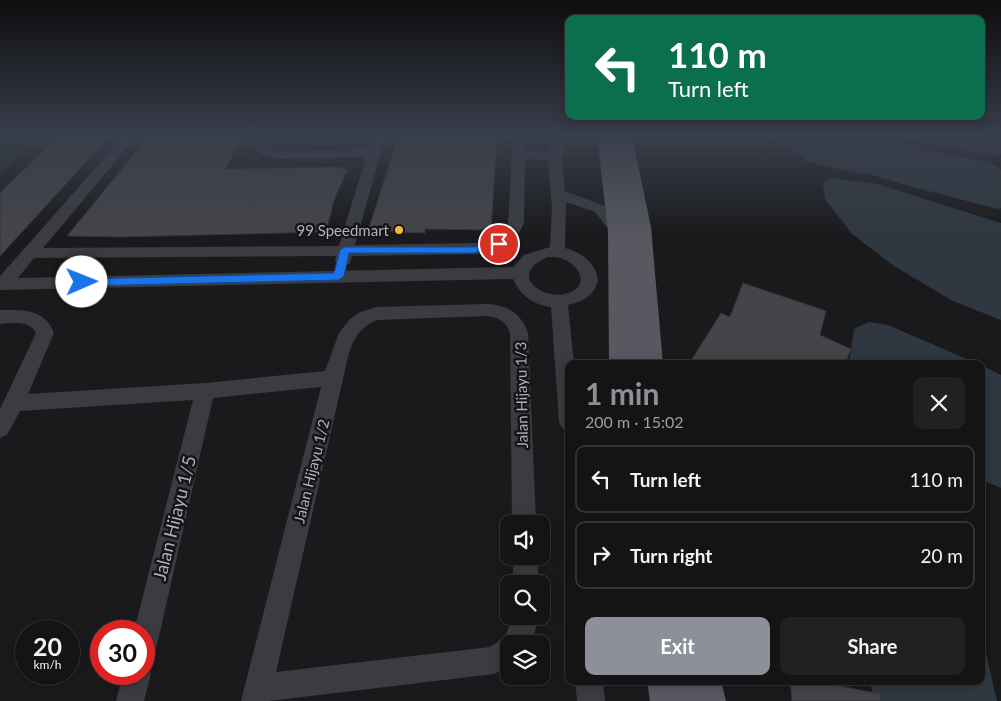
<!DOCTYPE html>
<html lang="en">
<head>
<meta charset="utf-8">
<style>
	:root { --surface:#141415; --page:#212122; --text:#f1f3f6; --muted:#9d9ea0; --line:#333334; --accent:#8c9099 }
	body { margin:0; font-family:Lato,sans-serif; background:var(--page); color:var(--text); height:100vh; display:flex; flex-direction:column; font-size:19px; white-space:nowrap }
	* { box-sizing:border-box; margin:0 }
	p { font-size:16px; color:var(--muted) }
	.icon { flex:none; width:28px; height:28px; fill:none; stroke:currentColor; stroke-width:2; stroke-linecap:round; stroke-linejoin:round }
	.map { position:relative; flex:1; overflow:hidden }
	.panel { position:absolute; left:565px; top:360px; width:420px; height:325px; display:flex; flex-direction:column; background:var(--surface); border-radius:10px; box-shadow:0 2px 12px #0003,0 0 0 1px var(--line) }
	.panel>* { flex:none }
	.guide { position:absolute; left:565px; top:15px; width:420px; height:105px; border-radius:10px; box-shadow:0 2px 12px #0003,0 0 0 1px var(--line); background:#0b6e4f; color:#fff; overflow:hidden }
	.buttons { position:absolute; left:500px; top:515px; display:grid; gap:10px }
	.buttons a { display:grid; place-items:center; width:50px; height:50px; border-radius:10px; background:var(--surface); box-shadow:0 2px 12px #0003,0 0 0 1px var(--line); font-size:25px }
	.speed { position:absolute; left:15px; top:620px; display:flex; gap:10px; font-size:25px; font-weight:700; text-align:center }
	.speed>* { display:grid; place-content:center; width:65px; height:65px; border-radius:50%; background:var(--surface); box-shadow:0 2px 12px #0003,0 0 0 1px var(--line); line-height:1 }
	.speed small { font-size:12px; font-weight:400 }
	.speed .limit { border:8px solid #d22; background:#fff; color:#111 }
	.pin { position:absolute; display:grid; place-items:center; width:42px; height:42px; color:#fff; margin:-21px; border:2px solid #fff; border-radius:50%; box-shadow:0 1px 5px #0007 }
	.me { position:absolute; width:55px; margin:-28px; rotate:89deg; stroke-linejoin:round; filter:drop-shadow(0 0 4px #0008) }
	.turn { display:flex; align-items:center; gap:18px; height:105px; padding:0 20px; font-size:22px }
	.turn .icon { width:65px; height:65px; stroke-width:2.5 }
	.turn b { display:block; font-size:35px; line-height:42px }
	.round { display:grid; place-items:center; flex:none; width:52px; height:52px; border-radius:10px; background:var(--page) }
	.summary { display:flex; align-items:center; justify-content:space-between; height:85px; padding:0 20px }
	h1 { font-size:30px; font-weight:700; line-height:38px; color:var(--accent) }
	.primary-button { display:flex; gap:10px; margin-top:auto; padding:10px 20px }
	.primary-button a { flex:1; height:58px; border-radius:10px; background:var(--accent); color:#fff; font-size:20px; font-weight:700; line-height:58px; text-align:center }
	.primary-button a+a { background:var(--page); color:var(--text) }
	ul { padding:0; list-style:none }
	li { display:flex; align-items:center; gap:15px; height:68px; margin:0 10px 8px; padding:0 10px; border:2px solid var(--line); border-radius:10px }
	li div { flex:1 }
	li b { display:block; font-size:19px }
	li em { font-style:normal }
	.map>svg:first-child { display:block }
</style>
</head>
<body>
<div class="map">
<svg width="1001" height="701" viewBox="0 0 1001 701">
	<rect width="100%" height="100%" fill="#1a1a1c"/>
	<!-- green -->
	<polygon fill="#212a23" points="0,137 40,137 0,175"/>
	<!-- water -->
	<g fill="#2f3840">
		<polygon points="774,137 864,137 987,162 1001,169 1001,208 998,209 905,185 873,175 822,166 804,159"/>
		<polygon points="899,137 1001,137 1001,154 995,156"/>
		<polygon points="831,178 877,184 1001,223 1001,320 953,301 894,266 852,234 825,199 823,183"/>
		<polygon points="869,322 888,325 978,364 849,364 854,329"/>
		<polygon points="981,365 1001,375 1001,488 981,479"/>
		<polygon points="981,632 997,701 874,701 870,681 981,681"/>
	</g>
	<!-- building -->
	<g fill="#444549" stroke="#343438">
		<polygon points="57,137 109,137 0,256 0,193"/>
		<polygon points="148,137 242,138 225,169 338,167 347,170 334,200 326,232 120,237 67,236"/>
		<polygon points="398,137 497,137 491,230 425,229 425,233 368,231"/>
		<polygon points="743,283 826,311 820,335 851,349 845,364 689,364 721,313 730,317"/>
		<polygon points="790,681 814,681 881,694 880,701 792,701"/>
	</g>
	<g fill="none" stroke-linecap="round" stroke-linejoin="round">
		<!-- minor -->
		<g fill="#3b3c41" fill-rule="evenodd">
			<path d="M123,137H136L43,248L339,246L366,157L276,159L259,154L256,147L260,137H272L270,149L277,151L369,149L373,137H385L355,245L481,243L500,235L508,223L513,137H525V151L549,152L555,137H567L562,158L565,191L605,206L627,232L624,236H614L595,212L566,202L565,248C582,253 596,262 598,281C593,297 583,301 568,305L574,364H569V431L562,428L559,422L551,307C533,305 520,295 513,279L0,290V276ZM525,159L548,160L552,208L550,245V247L524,255L513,267L18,278L34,258L336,256L335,260L337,264L343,265L349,264L352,256L481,254L499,249L511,243L519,233L524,223ZM548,257C553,257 559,257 563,259C577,264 589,281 573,291C549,305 503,276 548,257Z"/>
			<path d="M487,304C508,305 521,313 528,333L536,524H512L510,333C506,321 499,318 487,316L377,320C360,327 353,339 348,357L276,672L490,647C505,638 508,634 512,616H538L535,632L530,644H509V667L494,674L269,701H241L321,387L213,398L157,645L153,654L144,658V631H134L193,400L20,411L7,435L0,438V409L36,333C30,320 12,323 0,324V310C23,310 44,308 54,333L28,394L205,383L325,371L339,333L350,319L358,313L376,307Z"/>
			<polygon points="513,556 537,556 539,584 513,584"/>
			<polygon points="144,663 147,664 151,674 144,701 116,701 123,674 144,674"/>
			<polygon points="575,681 603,681 605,701 577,701"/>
		</g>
		<!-- primary -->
		<g fill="#575860" fill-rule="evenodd">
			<polygon points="614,137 632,137 651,227 663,364 609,364 608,232 598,144 601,140 608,138 614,140"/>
			<polygon points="647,681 721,681 726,701 650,701"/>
		</g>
	</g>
	<!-- sky -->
	<linearGradient id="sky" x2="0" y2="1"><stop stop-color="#0e0e0f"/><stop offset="0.58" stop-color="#383e4b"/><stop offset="1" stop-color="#383e4b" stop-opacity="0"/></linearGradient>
	<rect width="1001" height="235" fill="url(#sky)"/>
	<!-- route -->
	<polygon fill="#1a73e8" stroke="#114b97" points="499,241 504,244 503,246 474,253 349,253 344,276 339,280 82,286 77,282 82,279 334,273 340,250 345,247 474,247"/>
	<!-- markers -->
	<circle fill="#f1b73d" stroke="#151517" stroke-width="2" cx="399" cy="230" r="5"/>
	<g text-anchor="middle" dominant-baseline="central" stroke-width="5" stroke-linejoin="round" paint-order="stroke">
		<!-- poi labels -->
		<g font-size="15" fill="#acb1bb" stroke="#151517" text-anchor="end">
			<text x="389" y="230">99 Speedmart</text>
		</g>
		<!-- street labels -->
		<g font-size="15" fill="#acb1bb" stroke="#151517">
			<text transform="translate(521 395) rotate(-91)">Jalan Hijayu 1/3</text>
			<text transform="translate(311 471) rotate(-76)">Jalan Hijayu 1/2</text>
		</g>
		<!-- near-street labels -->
		<g font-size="18" fill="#acb1bb" stroke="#151517">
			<text transform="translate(174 518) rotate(-76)">Jalan Hijayu 1/5</text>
		</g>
	</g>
</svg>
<div class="buttons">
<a><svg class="icon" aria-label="sound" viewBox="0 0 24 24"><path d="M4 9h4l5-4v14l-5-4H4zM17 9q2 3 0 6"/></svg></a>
<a><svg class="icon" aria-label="search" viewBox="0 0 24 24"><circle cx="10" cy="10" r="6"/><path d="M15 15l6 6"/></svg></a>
<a><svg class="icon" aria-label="layers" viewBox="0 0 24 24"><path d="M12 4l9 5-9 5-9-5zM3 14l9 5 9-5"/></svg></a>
</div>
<div class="speed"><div>20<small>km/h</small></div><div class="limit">30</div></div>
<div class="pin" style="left:499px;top:244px;background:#d93025"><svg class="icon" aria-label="arrive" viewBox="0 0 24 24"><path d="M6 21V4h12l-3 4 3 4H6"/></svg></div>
<svg class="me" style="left:82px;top:282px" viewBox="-20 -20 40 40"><circle r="19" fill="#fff"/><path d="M0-13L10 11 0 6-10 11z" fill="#1a73e8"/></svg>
<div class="guide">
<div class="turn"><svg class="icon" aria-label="left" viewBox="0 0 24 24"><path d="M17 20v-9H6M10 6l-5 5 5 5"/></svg><div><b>110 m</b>Turn left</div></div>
</div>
<section class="panel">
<div class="summary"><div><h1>1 min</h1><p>200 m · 15:02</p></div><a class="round"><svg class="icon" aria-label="close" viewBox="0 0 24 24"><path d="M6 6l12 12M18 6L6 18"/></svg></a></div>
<ul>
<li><svg class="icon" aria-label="left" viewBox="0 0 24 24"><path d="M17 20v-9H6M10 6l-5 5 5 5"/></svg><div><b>Turn left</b></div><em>110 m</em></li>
<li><svg class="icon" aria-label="right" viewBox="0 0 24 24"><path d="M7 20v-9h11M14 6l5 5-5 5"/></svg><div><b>Turn right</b></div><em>20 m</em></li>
</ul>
<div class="primary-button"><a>Exit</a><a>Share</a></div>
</section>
</div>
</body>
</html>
